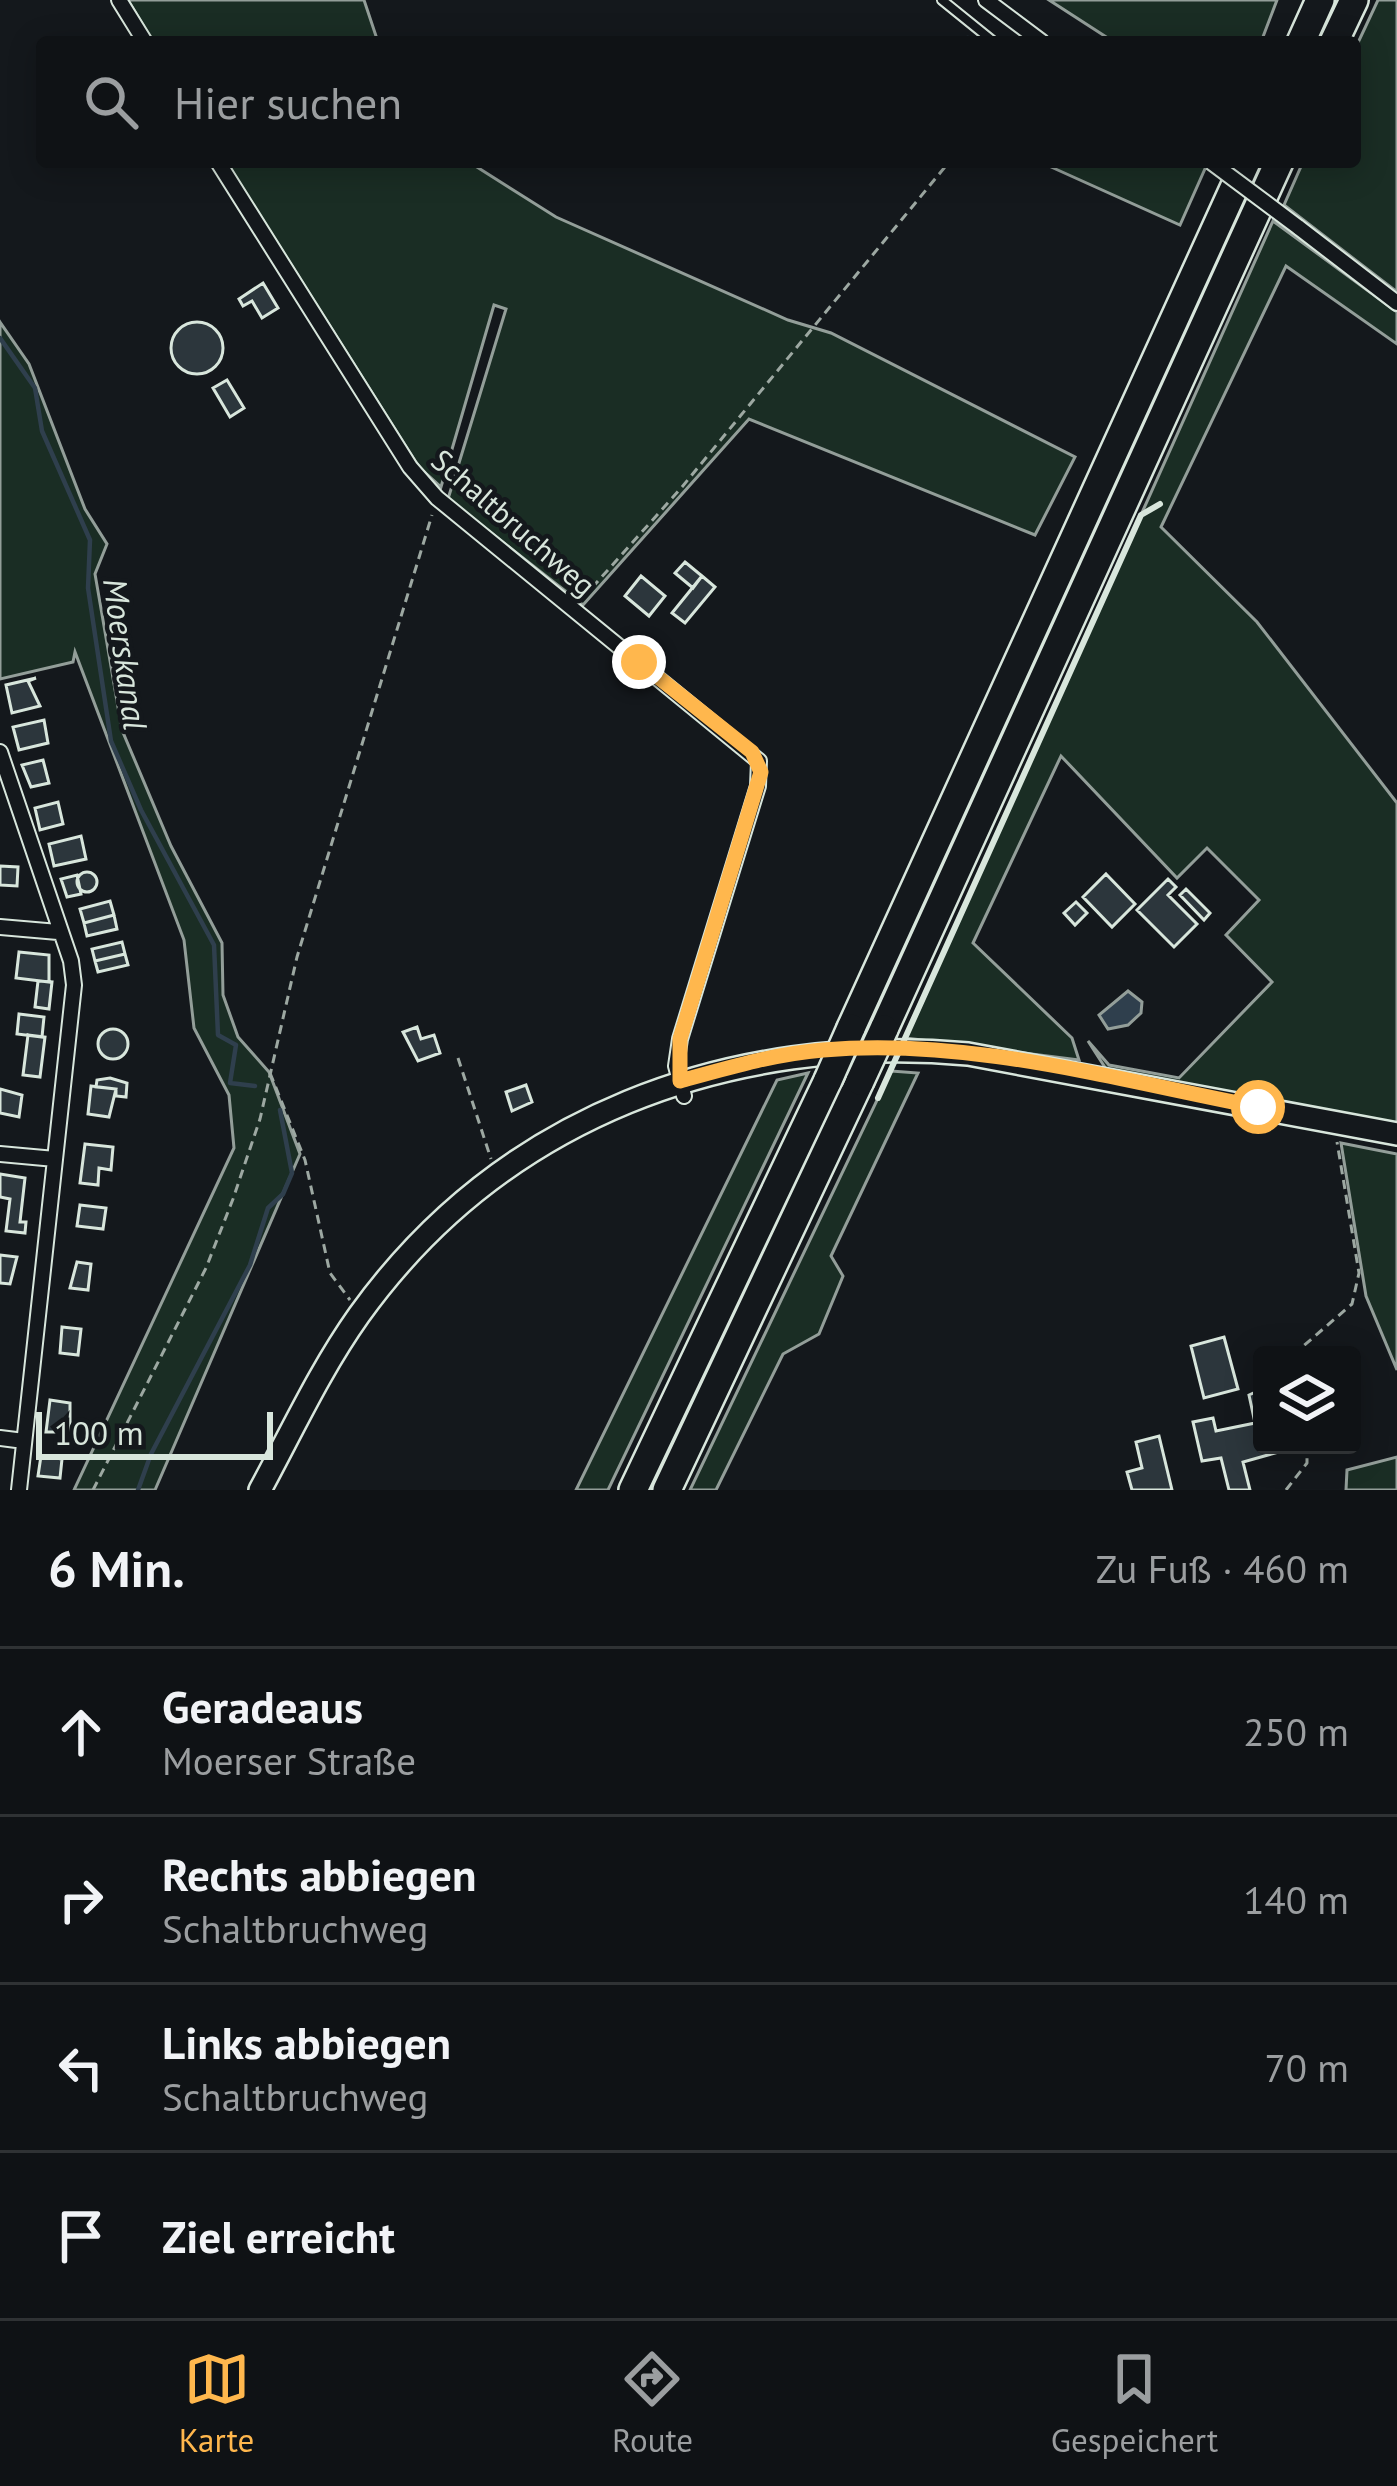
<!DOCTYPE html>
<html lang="de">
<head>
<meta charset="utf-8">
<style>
	:root { --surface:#0f1215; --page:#181b1e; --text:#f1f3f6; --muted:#9b9ea0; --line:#2f3234; --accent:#ffb74d }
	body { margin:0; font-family:"PT Sans",sans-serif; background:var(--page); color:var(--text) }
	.controls { position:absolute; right:36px; bottom:36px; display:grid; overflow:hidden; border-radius:12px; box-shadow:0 6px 30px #0003 }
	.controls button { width:108px; height:108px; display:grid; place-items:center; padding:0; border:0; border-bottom:3px solid var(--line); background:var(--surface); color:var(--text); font:60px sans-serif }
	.scale { position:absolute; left:36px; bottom:30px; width:237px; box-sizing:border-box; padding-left:12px; border:6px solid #d8e6dc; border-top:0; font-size:33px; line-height:42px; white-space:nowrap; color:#d8e6dc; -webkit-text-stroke:9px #14181c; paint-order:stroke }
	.stop { position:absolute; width:36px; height:36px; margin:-27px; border:9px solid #ffb74d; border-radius:50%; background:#fff }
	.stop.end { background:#ffb74d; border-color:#fff; box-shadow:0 3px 12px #0008 }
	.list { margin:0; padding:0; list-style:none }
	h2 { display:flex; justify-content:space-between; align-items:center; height:156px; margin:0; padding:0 48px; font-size:51px }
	h2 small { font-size:39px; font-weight:400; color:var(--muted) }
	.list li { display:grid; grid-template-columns:78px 1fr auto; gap:36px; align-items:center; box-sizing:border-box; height:168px; padding:0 48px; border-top:3px solid var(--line) }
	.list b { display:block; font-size:45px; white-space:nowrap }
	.list p { margin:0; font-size:39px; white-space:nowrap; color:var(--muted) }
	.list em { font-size:39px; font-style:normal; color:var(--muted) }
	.icon { flex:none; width:66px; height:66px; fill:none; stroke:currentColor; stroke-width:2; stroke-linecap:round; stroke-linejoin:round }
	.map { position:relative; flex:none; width:1397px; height:1490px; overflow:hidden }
	.search { position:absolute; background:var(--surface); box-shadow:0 6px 30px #0003; left:36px; right:36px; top:36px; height:132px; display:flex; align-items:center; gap:30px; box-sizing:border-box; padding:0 42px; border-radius:12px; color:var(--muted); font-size:45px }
	.sheet { height:828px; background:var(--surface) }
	nav { display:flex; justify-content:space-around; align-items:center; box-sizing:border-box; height:168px; border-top:3px solid var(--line); background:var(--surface); font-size:33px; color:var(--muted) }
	nav a { display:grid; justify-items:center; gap:6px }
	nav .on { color:var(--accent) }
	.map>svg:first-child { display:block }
	.green { fill:#1a2d24; stroke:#939e99; stroke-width:3 }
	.water { fill:#2f3f4d; stroke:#939e99; stroke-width:3 }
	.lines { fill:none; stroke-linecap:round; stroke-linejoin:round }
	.stream { stroke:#2f3f4d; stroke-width:4.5 }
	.building { fill:#2c363c; stroke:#d8e6dc; stroke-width:3 }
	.lane-casing { stroke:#d8e6dc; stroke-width:12 }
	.street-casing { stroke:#d8e6dc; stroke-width:18 }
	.secondary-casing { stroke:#d8e6dc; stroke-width:26 }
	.highway-casing { stroke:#d8e6dc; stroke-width:32 }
	.path { stroke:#9da8a2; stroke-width:3; stroke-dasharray:9 6; stroke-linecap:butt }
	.lane { stroke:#14181c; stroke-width:8 }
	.street { stroke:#14181c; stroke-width:14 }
	.secondary { stroke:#14181c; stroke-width:21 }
	.highway { stroke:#14181c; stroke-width:27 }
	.street-bridge-casing { stroke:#d8e6dc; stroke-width:18; stroke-linecap:butt }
	.highway-bridge-casing { stroke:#d8e6dc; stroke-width:32; stroke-linecap:butt }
	.street-bridge { stroke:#14181c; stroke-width:14 }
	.highway-bridge { stroke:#14181c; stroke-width:27 }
	.wall { stroke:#d8e6dc; stroke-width:6 }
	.route { stroke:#ffb74d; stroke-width:15 }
	.labels { text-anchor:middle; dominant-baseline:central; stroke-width:9; stroke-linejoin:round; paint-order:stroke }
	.street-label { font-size:30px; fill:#d8e6dc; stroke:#14181c }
	.water-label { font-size:33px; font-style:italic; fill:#d8e6dc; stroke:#14181c }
</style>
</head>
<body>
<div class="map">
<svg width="1397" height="1490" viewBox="0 0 1397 1490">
	<rect width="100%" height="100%" fill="#14181c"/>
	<!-- green -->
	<path class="green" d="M128,0H364L378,42H153Z
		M1049,0H1277L1261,42H1114Z
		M1378,0H1397V292L1284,205L1303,162H1355V49Z
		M226,162H469L556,217L788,320L831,333L1075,457L1035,535L749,419L583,605L448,499L506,309L494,305L441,487L419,467Z
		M1040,162H1208L1180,225Z
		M1273,221L1397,312V344L1286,266L1161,527L1257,622L1397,803V1124L1106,1069L1088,1041L1109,1065L1179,1078L1272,982L1226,935L1259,900L1207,848L1177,878L1061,756L973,943L1072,1038L1079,1060L906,1038Z
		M0,322L29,364L85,509L107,544L95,574L122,730L171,846L222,943L223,995L238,1037L269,1072L300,1154L155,1490H74L234,1148L229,1095L194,1028L184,940L75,652L73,662L0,679Z
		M891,1071L918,1073L831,1256L843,1276L819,1334L783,1354L716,1490H690Z
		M808,1073L608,1490H576L777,1080Z
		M1341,1143L1397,1154V1370L1366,1296Z
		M1397,1457V1490H1346L1347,1470Z"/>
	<!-- water -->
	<path class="water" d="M1128,991L1142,1002L1141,1013L1128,1025L1108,1029L1099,1015Z"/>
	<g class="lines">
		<!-- stream -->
		<path class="stream" d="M790,39L798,42
			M943,42L968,38
			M0,338L35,388L42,431L90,540L88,588L111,741L141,810L214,945L218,1035L236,1045L230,1083L255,1086
			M138,1490L151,1454L250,1265L268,1208L283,1194L292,1173L280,1110"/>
	</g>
	<!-- building -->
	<path class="building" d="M263,283L278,308L262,318L252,301L243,306L239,299Z
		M171 348a26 26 0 1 1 52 0a26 26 0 1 1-52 0Z
		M227,380L244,408L230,417L213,388Z
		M685,562L702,576L693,588L675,573Z
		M641,576L665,596L649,616L625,596Z
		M702,576L715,587L685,623L672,613Z
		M36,678L28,681L40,706L12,713L6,685Z
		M44,720L48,743L19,750L13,727Z
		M43,760L49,783L31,787L22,765Z
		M58,802L63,824L40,830L35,808Z
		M81,836L86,859L54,866L49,844Z
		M0,866L18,867L17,886L0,885Z
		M77 882a10 10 0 1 1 20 0a10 10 0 1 1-20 0Z
		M1106,874L1135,904L1112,927L1083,897Z
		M77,875L81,894L67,897L61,879Z
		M1168,879L1176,887L1168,895L1197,924L1174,947L1137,910Z
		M1186,889L1210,913L1204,920L1180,895Z
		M110,901L114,915L84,923L80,909Z
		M1076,902L1087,913L1075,925L1064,913Z
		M114,915L117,929L87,936L84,923Z
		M122,942L125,954L95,961L92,949Z
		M19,952L49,955V982L16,978Z
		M125,954L128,965L98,972L95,961Z
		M38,981L52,982L49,1009L35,1007Z
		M19,1014L44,1017L42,1037L17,1034Z
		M417,1027L421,1039L434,1035L440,1053L418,1061L403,1032Z
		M98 1044a15 15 0 1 1 30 0a15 15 0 1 1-30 0Z
		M28,1035L45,1037L40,1077L23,1075Z
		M110,1078L127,1083L126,1097L116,1096V1089L96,1087L97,1080Z
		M526,1085L532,1102L512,1111L506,1092Z
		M91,1086L116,1089L109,1117L88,1114Z
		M0,1089L22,1095L19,1117L0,1113Z
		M85,1144L113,1147L111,1170L99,1168L98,1185L80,1183Z
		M0,1174L25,1178L20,1222H26L25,1233L6,1231L10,1199L0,1197Z
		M80,1205L106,1208L103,1229L77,1226Z
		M0,1255L17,1257L10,1284L0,1283Z
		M77,1262L91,1264L88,1290L70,1288Z
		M62,1327L81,1329L78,1355L60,1353Z
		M1224,1337L1238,1389L1204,1398L1191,1346Z
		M1262,1389V1445H1285L1286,1450L1243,1462L1250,1490H1229L1221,1458L1202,1461L1193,1422L1213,1418L1216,1431L1255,1423L1249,1395Z
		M50,1400L70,1403V1432H46Z
		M1159,1436L1172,1490H1132L1127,1472L1142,1468L1136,1442Z
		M41,1456L62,1459L60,1478L38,1476Z"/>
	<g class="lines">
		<!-- lane casing -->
		<g class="lane-casing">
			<path id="lane" d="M942,0L994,42"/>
		</g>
		<!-- street casing -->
		<g class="street-casing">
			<path id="street" d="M119,0L145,42
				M986,0L1042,42
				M218,162L410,467L437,498L759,761L758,786L680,1039L676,1066L684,1096
				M1298,227L1397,303
				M0,752L71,961L74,985L19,1490
				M0,927L58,932
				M0,1154L55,1159
				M0,1438L24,1441"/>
		</g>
		<!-- secondary casing -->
		<g class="secondary-casing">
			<path id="secondary" d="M260,1490C292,1431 320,1370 359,1315C502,1116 730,1033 968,1054L1397,1134"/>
		</g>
		<!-- highway casing -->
		<g class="highway-casing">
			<path id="highway" d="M1301,42L1320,0
				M1334,42L1354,0
				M851,1028L1246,162
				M884,1029L1279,162
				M633,1490L828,1080
				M667,1490L860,1081"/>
		</g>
		<!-- path -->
		<path class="path" d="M582,599L682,487L949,162
			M458,1058L491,1159
			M270,1073L305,1160L330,1273L350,1300
			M1293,1355L1352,1304L1359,1273L1337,1142
			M93,1490L206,1268L233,1199L260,1119L297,957L432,515
			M1286,1490L1307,1463V1445"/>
		<!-- lane -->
		<use href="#lane" class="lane"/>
		<!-- street -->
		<use href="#street" class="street"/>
		<!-- secondary -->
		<use href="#secondary" class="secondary"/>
		<!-- highway -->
		<use href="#highway" class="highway"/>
		<!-- street-bridge casing -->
		<g class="street-bridge-casing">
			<path id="street-bridge" d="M1211,162L1298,227"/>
		</g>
		<!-- highway-bridge casing -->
		<g class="highway-bridge-casing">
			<path id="highway-bridge" d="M828,1080L851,1028
				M860,1081L884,1029"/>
		</g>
		<!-- street-bridge -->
		<use href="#street-bridge" class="street-bridge"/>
		<!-- highway-bridge -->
		<use href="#highway-bridge" class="highway-bridge"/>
		<!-- wall -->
		<path class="wall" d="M878,1098L1141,515L1160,504"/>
	</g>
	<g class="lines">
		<!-- route -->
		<path class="route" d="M639,662L752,752L761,772L680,1039V1081C727,1068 774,1054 823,1050C968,1037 1117,1080 1258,1107"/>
	</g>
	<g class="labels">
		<!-- street labels -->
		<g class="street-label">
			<text transform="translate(514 522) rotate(41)">Schaltbruchweg</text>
		</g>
		<!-- water labels -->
		<g class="water-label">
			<text transform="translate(126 654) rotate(82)">Moerskanal</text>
		</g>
	</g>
</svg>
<div class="controls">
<button><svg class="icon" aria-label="layers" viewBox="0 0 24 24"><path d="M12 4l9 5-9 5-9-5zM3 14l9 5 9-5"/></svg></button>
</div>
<div class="scale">100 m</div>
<div class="stop" style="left:1258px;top:1107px"></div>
<div class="stop end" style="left:639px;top:662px"></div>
<div class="search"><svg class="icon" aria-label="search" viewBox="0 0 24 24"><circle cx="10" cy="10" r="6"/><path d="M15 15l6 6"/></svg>Hier suchen</div>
</div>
<section class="sheet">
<h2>6 Min.<small>Zu Fuß · 460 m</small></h2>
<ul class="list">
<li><svg class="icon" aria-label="ahead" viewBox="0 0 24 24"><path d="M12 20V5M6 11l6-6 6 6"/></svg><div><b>Geradeaus</b><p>Moerser Straße</p></div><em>250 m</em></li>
<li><svg class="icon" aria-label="right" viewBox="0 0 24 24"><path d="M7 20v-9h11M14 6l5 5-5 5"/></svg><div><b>Rechts abbiegen</b><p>Schaltbruchweg</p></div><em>140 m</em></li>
<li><svg class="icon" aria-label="left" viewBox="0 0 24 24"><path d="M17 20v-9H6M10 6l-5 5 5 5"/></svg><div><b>Links abbiegen</b><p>Schaltbruchweg</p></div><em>70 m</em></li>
<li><svg class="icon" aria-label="arrive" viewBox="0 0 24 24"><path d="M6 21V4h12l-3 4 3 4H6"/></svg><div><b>Ziel erreicht</b></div></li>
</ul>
</section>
<nav>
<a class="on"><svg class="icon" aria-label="map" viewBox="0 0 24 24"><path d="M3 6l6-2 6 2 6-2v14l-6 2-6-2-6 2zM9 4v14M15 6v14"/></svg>Karte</a>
<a><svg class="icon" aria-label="directions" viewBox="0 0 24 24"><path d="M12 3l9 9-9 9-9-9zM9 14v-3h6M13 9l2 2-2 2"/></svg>Route</a>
<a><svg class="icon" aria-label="saved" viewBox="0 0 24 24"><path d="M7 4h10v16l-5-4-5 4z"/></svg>Gespeichert</a>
</nav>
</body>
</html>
